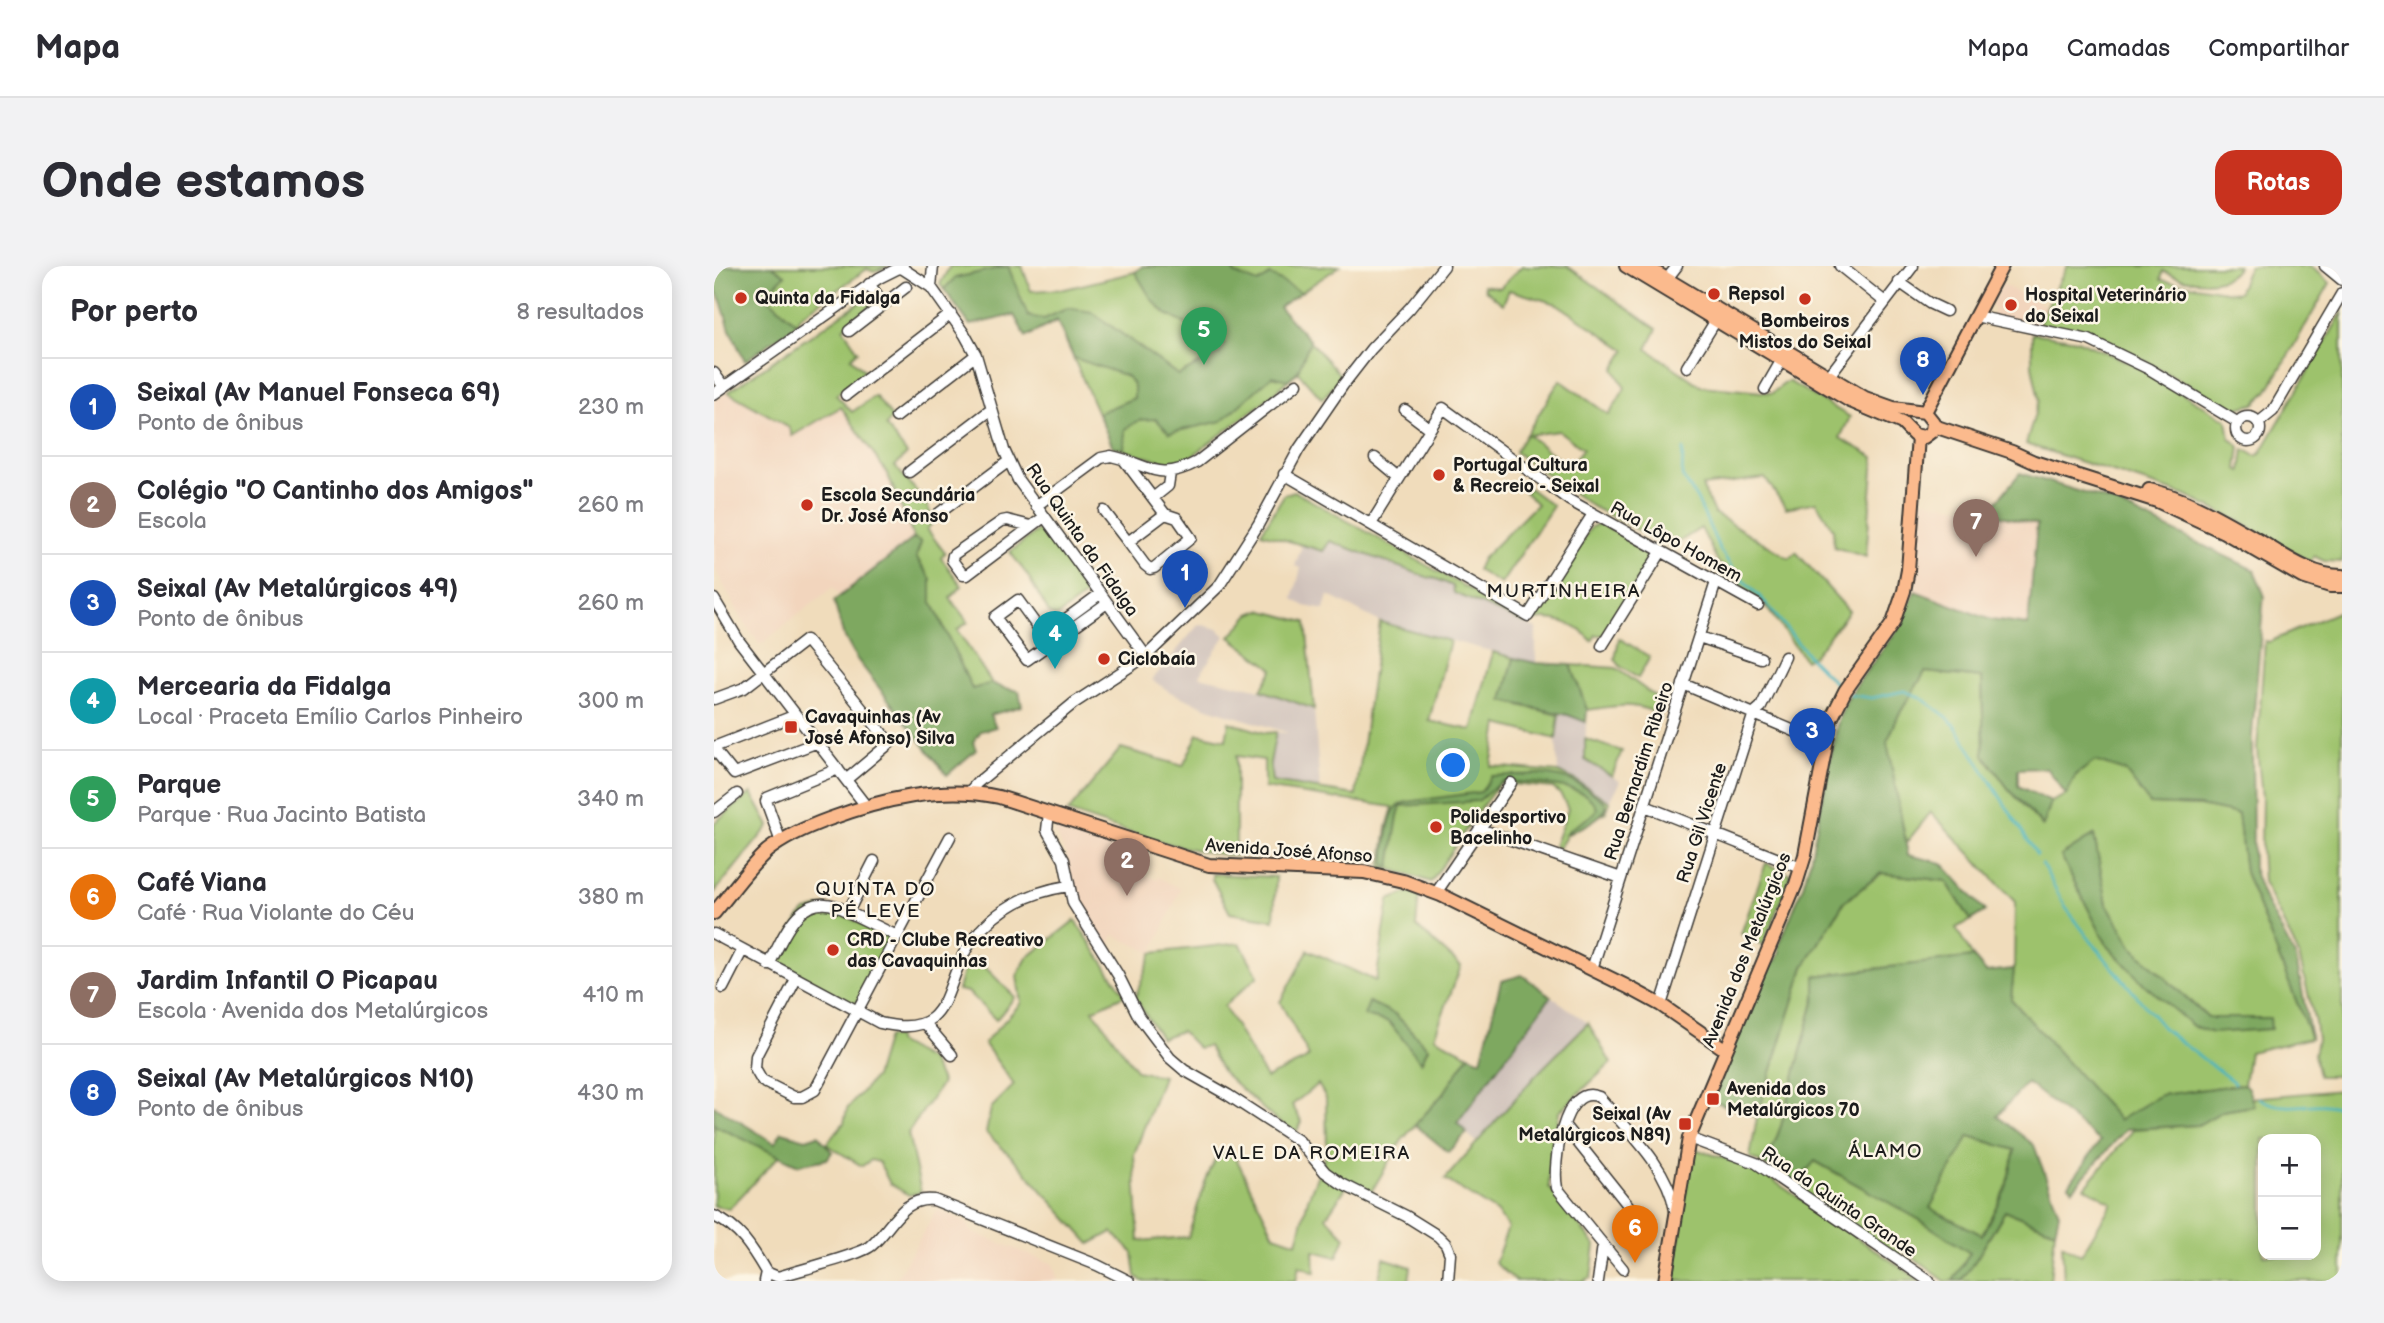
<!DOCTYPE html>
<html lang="pt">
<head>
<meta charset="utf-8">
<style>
	:root { --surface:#fff; --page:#f2f2f3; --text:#2b2b33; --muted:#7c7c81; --line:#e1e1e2; --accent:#c8321e }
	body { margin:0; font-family:"Balsamiq Sans",sans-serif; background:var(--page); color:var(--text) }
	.controls { position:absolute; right:21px; bottom:21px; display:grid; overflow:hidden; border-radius:14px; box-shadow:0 4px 18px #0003 }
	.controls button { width:63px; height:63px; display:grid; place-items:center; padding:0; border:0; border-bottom:2px solid var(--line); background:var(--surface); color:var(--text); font:35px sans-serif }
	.you { position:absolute; left:740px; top:500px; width:24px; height:24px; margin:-18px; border:5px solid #fff; border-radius:50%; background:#1a73e8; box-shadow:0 0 0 10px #1a73e833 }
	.badge { display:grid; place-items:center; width:46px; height:46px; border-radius:50%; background:var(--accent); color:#fff; font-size:23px; font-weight:700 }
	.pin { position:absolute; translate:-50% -58px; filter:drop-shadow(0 2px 4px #0008) }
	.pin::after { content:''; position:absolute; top:37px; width:24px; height:21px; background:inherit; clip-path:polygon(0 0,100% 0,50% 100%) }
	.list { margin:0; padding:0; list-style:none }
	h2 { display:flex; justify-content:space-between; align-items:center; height:91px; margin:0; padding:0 28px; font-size:30px }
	h2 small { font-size:23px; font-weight:400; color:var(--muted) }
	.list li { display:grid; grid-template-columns:46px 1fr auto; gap:21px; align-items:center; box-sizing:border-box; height:98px; padding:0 28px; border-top:2px solid var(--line) }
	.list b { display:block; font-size:26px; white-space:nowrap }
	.list p { margin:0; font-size:23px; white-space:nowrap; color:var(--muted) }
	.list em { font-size:23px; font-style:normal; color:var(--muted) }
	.map { position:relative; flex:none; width:1628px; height:1015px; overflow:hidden; border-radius:21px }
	header { display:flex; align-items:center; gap:42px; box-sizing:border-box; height:98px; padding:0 35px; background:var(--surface); border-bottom:2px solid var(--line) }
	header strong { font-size:33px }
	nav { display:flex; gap:38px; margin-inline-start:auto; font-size:24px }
	.intro { display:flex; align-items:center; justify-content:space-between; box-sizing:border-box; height:168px; padding:0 42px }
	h1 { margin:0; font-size:49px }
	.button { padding:18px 32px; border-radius:21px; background:var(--accent); color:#fff; font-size:24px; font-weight:700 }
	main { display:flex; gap:42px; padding:0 42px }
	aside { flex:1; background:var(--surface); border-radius:21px; box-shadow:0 4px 18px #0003 }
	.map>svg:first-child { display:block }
	.built { fill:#f2d5bd }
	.industrial { fill:#cfc1ba }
	.green { fill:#9dc26c; stroke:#5c6f44; stroke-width:2; fill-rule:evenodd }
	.forest { fill:#7ea860; stroke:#4d623e; stroke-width:2; fill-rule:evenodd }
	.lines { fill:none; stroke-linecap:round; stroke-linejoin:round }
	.stream { stroke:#45b4bf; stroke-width:2.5 }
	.minor-casing { stroke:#3c3934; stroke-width:13 }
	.major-casing { stroke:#3c3934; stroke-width:16 }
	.minor { stroke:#fff; stroke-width:10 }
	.major { stroke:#fbba8d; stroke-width:12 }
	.poi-dot { fill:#c8321e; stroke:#fcf5e5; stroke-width:2.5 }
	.labels { text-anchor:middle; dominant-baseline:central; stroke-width:5; stroke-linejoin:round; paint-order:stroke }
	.poi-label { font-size:18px; font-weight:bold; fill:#1c1c1c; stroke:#fcf5e5; text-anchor:start }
	.street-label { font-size:18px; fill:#1c1c1c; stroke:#fcf5e5 }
	.neighbourhood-label { font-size:19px; letter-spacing:2px; fill:#1c1c1c; stroke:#fcf5e5 }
</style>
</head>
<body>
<header>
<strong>Mapa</strong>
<nav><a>Mapa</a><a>Camadas</a><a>Compartilhar</a></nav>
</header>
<div class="intro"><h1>Onde estamos</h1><a class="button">Rotas</a></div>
<main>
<aside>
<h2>Por perto<small>8 resultados</small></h2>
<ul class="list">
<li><span class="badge" style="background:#1a4fb4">1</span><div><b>Seixal (Av Manuel Fonseca 69)</b><p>Ponto de ônibus</p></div><em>230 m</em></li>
<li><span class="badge" style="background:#8d6e63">2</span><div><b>Colégio &quot;O Cantinho dos Amigos&quot;</b><p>Escola</p></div><em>260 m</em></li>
<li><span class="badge" style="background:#1a4fb4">3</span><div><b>Seixal (Av Metalúrgicos 49)</b><p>Ponto de ônibus</p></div><em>260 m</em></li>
<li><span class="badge" style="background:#0f9aa8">4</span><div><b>Mercearia da Fidalga</b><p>Local · Praceta Emílio Carlos Pinheiro</p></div><em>300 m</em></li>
<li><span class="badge" style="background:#2e9e5b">5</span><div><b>Parque</b><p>Parque · Rua Jacinto Batista</p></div><em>340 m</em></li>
<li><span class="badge" style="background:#e8710a">6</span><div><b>Café Viana</b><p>Café · Rua Violante do Céu</p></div><em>380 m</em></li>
<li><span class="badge" style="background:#8d6e63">7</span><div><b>Jardim Infantil O Picapau</b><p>Escola · Avenida dos Metalúrgicos</p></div><em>410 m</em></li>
<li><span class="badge" style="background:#1a4fb4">8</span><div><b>Seixal (Av Metalúrgicos N10)</b><p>Ponto de ônibus</p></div><em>430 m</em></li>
</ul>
</aside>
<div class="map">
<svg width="1628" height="1015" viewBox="0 0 1628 1015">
	<rect width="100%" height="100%" fill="#fcf5e5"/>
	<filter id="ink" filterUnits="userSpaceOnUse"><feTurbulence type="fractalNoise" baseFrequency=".0143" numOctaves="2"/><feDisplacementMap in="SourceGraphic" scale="14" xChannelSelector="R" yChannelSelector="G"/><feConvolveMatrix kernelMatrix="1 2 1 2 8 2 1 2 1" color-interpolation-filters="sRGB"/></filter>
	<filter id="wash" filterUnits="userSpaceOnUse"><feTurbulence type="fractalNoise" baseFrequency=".00686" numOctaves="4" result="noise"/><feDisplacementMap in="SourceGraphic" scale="28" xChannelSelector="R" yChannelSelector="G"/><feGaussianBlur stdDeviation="1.57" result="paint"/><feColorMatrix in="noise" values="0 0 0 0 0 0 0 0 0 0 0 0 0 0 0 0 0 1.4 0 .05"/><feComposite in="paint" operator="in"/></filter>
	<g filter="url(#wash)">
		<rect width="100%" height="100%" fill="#f0dcbb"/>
		<!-- built -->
		<path class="built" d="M1288,18L1333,41L1324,59L1279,50L1280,42L1276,40Z
			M14,126L70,158L76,163L77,170L126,140L173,207L200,272L126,330L119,321L46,379L29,355L0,301V135Z
			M1206,233L1323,257L1314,359L1277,354L1201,325Z
			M351,561L404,582L427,594L423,606L443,614L444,611L467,623L438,687L400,669L393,683L364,638L353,591L341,566L344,562Z
			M223,943L254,958L256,965L339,998L344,1015H181Z"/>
		<!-- industrial -->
		<path class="industrial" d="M615,274L715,312L718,311L739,320L741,327L822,362V397L666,356L614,329L610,344L591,340L579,333L587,302L581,300L588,279L609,285Z
			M485,358L504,363L511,370L485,410L547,424L600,443L606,523L558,516L556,497L562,466L575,467L494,442L458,427L438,414Z
			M845,449H854L872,456L871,494L906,515L896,536L863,515L844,506L842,473Z
			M837,730L874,757L822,809L763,877L743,858Z"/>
		<!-- green -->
		<path class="green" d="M58,0H175L160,6L153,3L85,51L83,58L51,29L70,9Z
			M236,0H308L317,25L351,23L421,6L429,0H626L565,41L628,111L608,133L584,106L547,138L465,200L399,181L343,55L312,71L300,49L256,59L226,18Z
			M808,0H853L943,63L933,83L987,120L1058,127L1074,115L1136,151L1126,172L1160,191L1152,291L1120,281L1119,263L1102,236L1072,242L1051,212L988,220L1000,247L1075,292L1082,286L1135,345L1100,389L1091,394L1050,338L1029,323L1004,296L987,262L957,281L879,241L801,186L846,114L895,149L911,122L900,103L912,84L843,38L795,24L789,38L771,24L770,19L786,22ZM845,165L869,183L855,201L814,169Z
			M1353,0H1524C1511,24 1470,16 1449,5L1447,14L1522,27L1525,25L1535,0H1596L1616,17L1553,126L1540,138L1520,143L1390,73L1358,64L1324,59Z
			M155,30L160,37L129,62L144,85L137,92L151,105L122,129L138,146L161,130L178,151L172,160L193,188L181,200L211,235L220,255L213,263L231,287L227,292L248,320L236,332L254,356L243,364L278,417L258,424L217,334V313L202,291L207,276L200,272L173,207L127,141L78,170L76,163L70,158L14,126Z
			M1628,47V296L1610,295L1600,290L1596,296L1527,256L1470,229L1312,178L1325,134L1318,100V67L1363,74L1419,98L1513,154L1516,172L1526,181L1523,203L1527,205L1530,183L1542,190L1546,188Z
			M815,222L839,240L787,318L763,304L768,293L823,238L811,226Z
			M580,225L812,355V357L740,327L739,320L718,311L715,312L616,275L609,285L547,267L570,229Z
			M886,257L934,285L938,291L890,369H882L878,375C863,358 839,349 817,355L877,261Z
			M324,264L330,265L374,322L372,329L342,351L335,347L314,310L296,286Z
			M546,344L592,356L600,443L547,424L559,403L516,371L536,348Z
			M1628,344V810H1605L1600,789L1603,773L1601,757L1585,689L1549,616L1547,581L1548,532L1543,483L1551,375L1555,376Z
			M666,356L736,375L715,455L758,464L779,386L800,392L789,435L845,449L842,473L784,458L777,500L844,506L863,515L896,536L892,546L853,569L845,582L840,580L854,543L847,529L839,522L786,517L765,544L717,616L680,604L667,603L673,561L679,541L550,522V494L522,490V590C464,584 410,565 354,546L407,482L469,500L484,468L512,474L515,456L551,467L562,466L556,497L558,516L642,529Z
			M905,372L936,391L924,412L907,401L901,393Z
			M857,399L902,402L947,435L946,452C928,433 896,441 873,444Z
			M1211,406L1268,412L1270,489L1294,522L1328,560L1337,536L1352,529L1362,509L1381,495L1411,505L1436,538L1486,540L1524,548L1531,606L1597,772L1535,786L1530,818L1447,829L1405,855L1297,733L1300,703L1301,636L1217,546L1192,577L1173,476L1184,450ZM1380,569L1393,638L1419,682L1494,752H1556V763L1479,760L1431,719L1393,679L1347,590Z
			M871,473L908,485L898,510L871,494Z
			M37,527L55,560L0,627V557Z
			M1052,597L1077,608L1049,679L1027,668Z
			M1168,607L1232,615L1257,654L1242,662L1259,691L1101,710V732L1067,860L1052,900L1036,891L1043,851L1090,701L1130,636Z
			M498,608L562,611L560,654L516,647L498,613Z
			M697,625L705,630L702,660L747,700L720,771L755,789L730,827L688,874L656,928L635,917L612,951L631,971L623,991L600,985L601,1007L585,1000L582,1015H428L422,1010L419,987L398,966L376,978L298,891L272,867L277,842L300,819L270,777L307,737L303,710L313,692L361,654L411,729L379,744L423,805L449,810L420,889L425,975L474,971L491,916L505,885L522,892L560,969L583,977L594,933L613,885L612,832L604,818L578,839L588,856L582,866L559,852L509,806L494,780L484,782L467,765L447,772L421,732L438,687L526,677L544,710L510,740L552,812L591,794L595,790L566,736L594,684L662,715L675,634ZM681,748L714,782L708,795L675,756Z
			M111,640L174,671L175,675L142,738H138L62,697L63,691L85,652L92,645Z
			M262,692L301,731L282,754L254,726L244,724L250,701L257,700Z
			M874,757L897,797L845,846L835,908V921L881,979L877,1012L872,1013L871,1015H802L781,997L794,961L782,946L731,913L822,809Z
			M173,771L183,772V776L217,795L228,817L194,867L207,926L195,929L176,918L165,896L157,894L148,900L112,878L130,857L133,843L161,811Z
			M1628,824V1015H1350L1348,978L1367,989L1398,937L1371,921L1420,863L1484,859L1509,845L1539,840L1537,832ZM1549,873H1602V989H1549Z
			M0,859L66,889L15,943L0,940Z
			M1255,870L1301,884L1292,921L1268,969L1215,942Z
			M981,883L1041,902L1207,1015H959L977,889Z
			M1100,895L1206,954L1256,987L1239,1015H1231L1189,984L1184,992L1080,920Z
			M1291,945L1341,965L1336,1015H1247L1263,992Z
			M670,992L697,1001L695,1015H664Z"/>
		<!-- forest -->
		<path class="forest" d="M0,0H58L71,9L51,29L83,58L31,95L16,64L7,35L0,21Z
			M294,0L314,50L330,53L354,42L378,46L464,109L505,88L511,78L452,48L438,34L421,6L429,0H517L521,8L544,17L556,9L587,26L565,41L596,75L584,105L574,114L558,110L508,155L455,167L442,153L426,154L411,163L410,184L399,181L384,147L420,132V120L413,110L360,92L343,54L312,71L300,49L256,59L230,23L241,12Z
			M1306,207L1399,236L1540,304L1550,328L1538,470L1539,602L1549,630L1582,692L1597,772L1531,606L1524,548L1486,540L1436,538L1411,505L1381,495L1362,509L1352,529L1333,502L1304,503V520L1337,536L1329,560L1294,522L1270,489L1268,412L1211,406L1184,450L1173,476L1194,589L1228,597L1271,645L1257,654L1232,615L1167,607L1130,636L1090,701L1043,851L996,834L1055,697L1062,695L1066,686L1064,682L1089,620L1096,595L1124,455L1133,434L1146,414L1185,362L1201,325L1277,354L1314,359L1323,258L1273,247Z
			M200,272L207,276L202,291L217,313V334L258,423L278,417L287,421L305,425L308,440L276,449L282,461L267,465L259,476L262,484L233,509L142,392L129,368L120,335Z
			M800,392L822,397L857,399L873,444L872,456L854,449L789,435Z
			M824,508C854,510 866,517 890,535L893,541C885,555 865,563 851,568C857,558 876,555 883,543C874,515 813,518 788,515L764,535L687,540L684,550L676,601H671C670,589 674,550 682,542C683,540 690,537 693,536L767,526L777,510Z
			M1380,569L1393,638L1419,682L1494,752H1556L1557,763L1498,767L1479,760L1431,719L1393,679L1347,590Z
			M1259,691L1272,706L1300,703L1297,733L1405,854L1447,829L1530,818L1534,822L1540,840L1509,845L1484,859L1412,863L1359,923L1355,919L1386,875L1313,817L1283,850L1320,879L1345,947L1341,965L1291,945L1263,992L1247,1015H1239L1256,987L1206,954L1101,895L1080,920L1052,900L1067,860L1101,732V710ZM1255,870L1301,884L1292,921L1268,969L1216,942Z
			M808,709L837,730L743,857L753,867L734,886L701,859L730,827L755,789L767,794L787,715Z
			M655,736L681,748L714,782L707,796L675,756L650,750Z
			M0,840L61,877L68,866L92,873L104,869L118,886L113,893L84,899L0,859Z"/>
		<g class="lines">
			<!-- stream -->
			<path class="stream" d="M969,183L968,210L983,233L1006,284L1022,307L1052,337L1097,393L1124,420
				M1136,429L1158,432L1190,425L1206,431L1233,451L1242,461L1323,589
				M1328,598L1352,642L1380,679L1451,764L1521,817
				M1545,832C1573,850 1600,831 1628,843"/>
		</g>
	</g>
	<g filter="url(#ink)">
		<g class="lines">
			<!-- minor casing -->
			<g class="minor-casing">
				<path id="minor" d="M1126,0L1171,36
					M1611,0L1628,14
					M186,1L217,21L251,69L262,89L290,184L304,214L432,390
					M1185,16L1215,37L1232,45
					M155,18L170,38
					M949,18L963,0
					M217,21L219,0
					M1261,50L1375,74L1435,103L1523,156
					M135,65L192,21
					M973,101L1004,51
					M0,107L10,121
					M1111,115L1199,0
					M1051,123L1070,90
					M0,128L165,12L189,0
					M132,129L237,48
					M691,144L716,163
					M182,151L262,89
					M1522 163a12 12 0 1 1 24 0a12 12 0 1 1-24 0Z
					M1544,157L1559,145L1628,27
					M661,192L685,212
					M410,194L451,248L414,276L431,299L436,303L440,302L477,272L463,252L451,248
					M195,206L278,143
					M570,208L814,350L879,248
					M439,232L454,220L456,207
					M322,240L387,192L397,190C435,198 443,217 483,196L583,118
					M390,245L414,276
					M224,248L295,195
					M657,258L729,142L855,234L1044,339
					M317,260L293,254L288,255L239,289L238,294L249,309H253L330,251
					M0,333L25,375L152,540
					M330,369L386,328
					M985,371L1047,392
					M336,378L304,334L281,351L313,394L393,337
					M888,380L947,286
					M969,418L1111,478
					M0,433L30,422L92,374L176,477L133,513
					M0,481L82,449
					M0,483L20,508L104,476
					M255,526L263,517L360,437L432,390L505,320L544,259L585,183L629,119L657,83L696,42L730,0
					M931,540L1087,602
					M0,546L23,528
					M335,547L333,564L350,594L359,637L404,709L425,751L456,792L470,804L514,829L585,875L611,906L628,918L692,950L724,970L732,978L736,988L734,1015
					M766,563L907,612
					M67,576L52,535L53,532L124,503
					M722,627L797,517
					M134,646L160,595
					M0,668L166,757C243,775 226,717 259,673C284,641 316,626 354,620
					M55,699C69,672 84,627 122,640L183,670
					M878,703L1002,316
					M82,713L42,790L41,803L48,815L80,831H88L101,824L236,571
					M9,722L28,685
					M947,739L1040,447L1047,441L1071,391
					M211,757L238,789
					M850,859L929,958
					M975,872L1042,897L1215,1015
					M0,950C26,962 38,982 52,1006L50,1015
					M909,1003L843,922C838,900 849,815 885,831C914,865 953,899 961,944
					M52,1006L64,1011C82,1005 146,989 157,980C178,962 188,930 220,934L383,999L415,1015
					M884,1015L889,979"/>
			</g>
			<!-- major casing -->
			<g class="major-casing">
				<path id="major" d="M912,0L1136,135L1188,157L1200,169L1210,171L1218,165L1219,156L1211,146L1179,142L1151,132L931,0
					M1211,146L1288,0
					M1220,160L1298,186L1320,196L1443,235L1510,266L1588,311L1616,320H1628
					M1435,224C1474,232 1510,255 1544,274C1570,289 1596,310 1628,310
					M0,647C17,627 33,603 53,585C72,570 93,561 115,553C169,533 228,519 285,531L495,599L650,606L689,615L727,629L912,720L947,739L1012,784
					M951,1015L975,872L1082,618L1091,589L1117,453L1131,425L1179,357L1190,325L1194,304L1204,171"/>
			</g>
			<!-- minor -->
			<use href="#minor" class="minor"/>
			<!-- major -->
			<use href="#major" class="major"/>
		</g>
	</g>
	<!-- markers -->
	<g class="poi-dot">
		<circle cx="1000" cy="28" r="7"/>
		<circle cx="27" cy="32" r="7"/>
		<circle cx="1091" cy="33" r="7"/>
		<circle cx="1297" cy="39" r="7"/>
		<circle cx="725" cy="209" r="7"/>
		<circle cx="93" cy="239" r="7"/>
		<circle cx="390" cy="393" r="7"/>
		<rect x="70" y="454" width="14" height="14" rx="3.5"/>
		<circle cx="722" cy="561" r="7"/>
		<circle cx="119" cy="684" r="7"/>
		<rect x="992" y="826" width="14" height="14" rx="3.5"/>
		<rect x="964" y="851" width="14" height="14" rx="3.5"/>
	</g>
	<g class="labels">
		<!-- poi labels -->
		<g class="poi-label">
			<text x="1014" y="28">Repsol</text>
			<text x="1311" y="29">Hospital Veterinário<tspan x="1311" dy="21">do Seixal</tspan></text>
			<text x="41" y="32">Quinta da Fidalga</text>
			<text x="1091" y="55" text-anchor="middle">Bombeiros<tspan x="1091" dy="21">Mistos do Seixal</tspan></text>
			<text x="739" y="199">Portugal Cultura<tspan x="739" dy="21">&amp; Recreio - Seixal</tspan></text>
			<text x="107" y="229">Escola Secundária<tspan x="107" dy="21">Dr. José Afonso</tspan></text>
			<text x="404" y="393">Ciclobaía</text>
			<text x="91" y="451">Cavaquinhas (Av<tspan x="91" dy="21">José Afonso) Silva</tspan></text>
			<text x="736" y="551">Polidesportivo<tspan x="736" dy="21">Bacelinho</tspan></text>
			<text x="133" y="674">CRD - Clube Recreativo<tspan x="133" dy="21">das Cavaquinhas</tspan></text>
			<text x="1013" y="823">Avenida dos<tspan x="1013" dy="21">Metalúrgicos 70</tspan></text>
			<text x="957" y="848" text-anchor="end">Seixal (Av<tspan x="957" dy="21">Metalúrgicos N89)</tspan></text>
		</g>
		<!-- street labels -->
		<g class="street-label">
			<text transform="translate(368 274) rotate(55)">Rua Quinta da Fidalga</text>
			<text transform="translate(962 276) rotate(29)">Rua Lôpo Homem</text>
			<text transform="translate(925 505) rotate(-72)">Rua Bernardim Ribeiro</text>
			<text transform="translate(988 557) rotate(-72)">Rua Gil Vicente</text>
			<text transform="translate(575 585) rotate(4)">Avenida José Afonso</text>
			<text transform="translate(1033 684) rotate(-68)">Avenida dos Metalúrgicos</text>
			<text transform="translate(1125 936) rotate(34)">Rua da Quinta Grande</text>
		</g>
		<!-- neighbourhood labels -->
		<g class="neighbourhood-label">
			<text x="850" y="325">MURTINHEIRA</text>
			<text x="162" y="623">QUINTA DO<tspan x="162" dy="22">PÉ LEVE</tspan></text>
			<text x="1172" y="885">ÁLAMO</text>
			<text x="598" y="887">VALE DA ROMEIRA</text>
		</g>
	</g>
</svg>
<div class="controls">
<button>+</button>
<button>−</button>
</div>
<div class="you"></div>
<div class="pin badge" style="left:471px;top:342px;background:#1a4fb4">1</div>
<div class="pin badge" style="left:413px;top:630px;background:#8d6e63">2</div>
<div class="pin badge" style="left:1098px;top:500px;background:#1a4fb4">3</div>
<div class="pin badge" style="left:341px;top:403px;background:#0f9aa8">4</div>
<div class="pin badge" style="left:490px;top:99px;background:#2e9e5b">5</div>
<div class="pin badge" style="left:921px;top:997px;background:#e8710a">6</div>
<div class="pin badge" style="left:1262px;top:291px;background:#8d6e63">7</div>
<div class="pin badge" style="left:1209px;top:129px;background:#1a4fb4">8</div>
</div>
</main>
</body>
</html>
